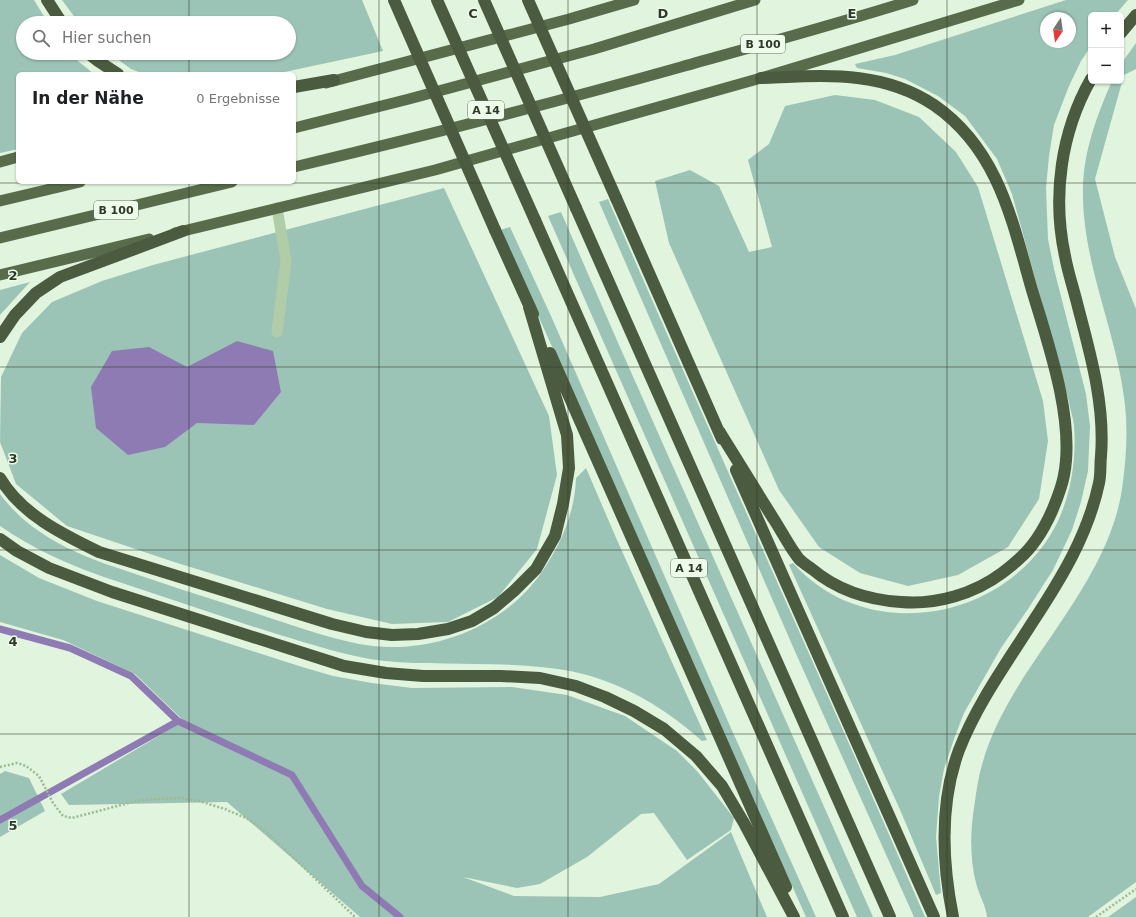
<!DOCTYPE html>
<html lang="de">
<head>
<meta charset="utf-8">
<style>
	:root { --surface:#fff; --page:#f2f2f2; --text:#202124; --muted:#757577; --line:#e0e0e0 }
	body { margin:0; font-family:"DejaVu Sans",sans-serif; background:var(--page); color:var(--text) }
	.controls { position:absolute; right:12px; top:12px; display:grid; overflow:hidden; border-radius:6px; box-shadow:0 1px 3px #0004 }
	.controls button { width:36px; height:36px; display:grid; place-items:center; padding:0; border:0; border-bottom:1px solid var(--line); background:var(--surface); color:var(--text); font:20px sans-serif }
	.compass { position:absolute; left:1040px; top:12px; width:36px; height:36px; border-radius:50%; background:var(--surface); box-shadow:0 1px 3px #0004; rotate:193deg }
	.list { margin:0; padding:0; list-style:none }
	h2 { display:flex; justify-content:space-between; align-items:center; height:52px; margin:0; padding:0 16px; font-size:17px }
	h2 small { font-size:13px; font-weight:400; color:var(--muted) }
	.icon { flex:none; width:22px; height:22px; fill:none; stroke:currentColor; stroke-width:2; stroke-linecap:round; stroke-linejoin:round }
	.map { position:relative; flex:none; width:1136px; height:917px; overflow:hidden }
	.search { position:absolute; background:var(--surface); box-shadow:0 1px 3px #0004; left:16px; top:16px; width:280px; height:44px; display:flex; align-items:center; gap:10px; box-sizing:border-box; padding:0 14px; border-radius:22px; color:var(--muted); font-size:15px }
	.panel { position:absolute; background:var(--surface); box-shadow:0 1px 3px #0004; left:16px; top:72px; width:280px; height:112px; border-radius:6px }
	.map>svg:first-child { display:block }
	.green { fill:#9cc4b6; fill-rule:evenodd }
	.water { fill:#8e7bb3 }
	.lines { fill:none; stroke-linecap:round; stroke-linejoin:round }
	.stream { stroke:#8e7bb3; stroke-width:7 }
	.path { stroke:#9cb992; stroke-width:2.5; stroke-dasharray:2 2; stroke-linecap:butt }
	.service { stroke:#b1cda8; stroke-width:11 }
	.trunk { stroke:#586c4c; stroke-width:11 }
	.motorway { stroke:#4a5b3f; stroke-width:12 }
	.motorway-bridge { stroke:#4a5b3f; stroke-width:12 }
	.grid { fill:none; stroke:#2f3929; stroke-width:1; stroke-opacity:0.55 }
	.labels { text-anchor:middle; dominant-baseline:central; stroke-width:3; stroke-linejoin:round; paint-order:stroke }
	.shield { fill:#edfbea; stroke:#687363; stroke-width:1 }
	.shield-label { font-size:11px; font-weight:bold; fill:#2f3929 }
	.grid-label { font-size:13px; text-anchor:middle; font-weight:bold; fill:#2f3929; stroke:#edfbea; stroke-width:3; stroke-linejoin:round; paint-order:stroke }
</style>
</head>
<body>
<div class="map">
<svg width="1136" height="917" viewBox="0 0 1136 917">
	<rect width="100%" height="100%" fill="#e1f4dd"/>
	<!-- green -->
	<path class="green" d="M0,0H34L48,23H23V53H70L78,61L94,74H18V149L0,153Z
		M62,0H362L383,51L275,74H144L131,69L109,53H289V23H79Z
		M1066,0H1128L1115,15H1091V46L1081,61L1069,86L1054,125L1049,156L1046,188L1048,239L1054,269L1086,394L1090,426L1088,471L1081,502L1072,530L1053,570L1028,609L1001,648L964,713L954,739L944,769L939,797L936,837L941,893L936,895L901,812L789,565L793,563C864,643 997,623 1051,534C1070,503 1077,461 1074,425C1073,417 1070,409 1069,402L1012,194L997,159L965,116L938,96L905,79L886,73L857,68L855,64L895,55ZM1046,18H1070V42H1046Z
		M1136,43V69L1124,75L1095,179L1115,257L1136,309V882L1088,917H987C986,906 979,895 976,883C970,860 970,832 974,808C976,794 978,778 982,765C989,738 1003,711 1017,688C1055,626 1111,563 1122,489C1126,461 1128,433 1125,405C1117,331 1081,262 1083,187C1084,150 1097,115 1112,81H1121V64Z
		M835,95L875,100L919,117L956,152L978,187L1043,401L1048,441L1039,499L1008,547L958,575L908,586L860,573L819,547L779,490L669,243L655,181L690,170L719,186L749,252L772,247L748,160L769,144L785,106Z
		M444,188L549,416L557,475L537,549L498,597L448,622L392,624L327,609L174,562L67,526L16,484L0,442L1,377L22,333L52,302L102,281L153,265Z
		M608,199C712,439 821,677 925,917H914L797,656L599,202Z
		M561,212L619,345L873,917H857L548,216Z
		M510,227L551,316L730,726L816,917H806L500,230Z
		M30,282L0,315V290Z
		M586,468L617,540L707,740L702,741C660,703 608,674 550,668C526,665 500,664 475,664C435,663 394,665 355,656C319,648 284,636 248,625C200,609 152,593 104,577C67,564 32,548 0,526V494C26,529 63,548 103,563C153,580 204,597 255,613C289,624 324,637 359,644C423,656 495,632 536,580C558,551 575,515 576,478Z
		M0,555L39,578L97,601L299,666L333,676L372,683L412,688L512,687L567,695L625,716L677,751L697,771L734,818L731,830L687,860L654,813L641,814L587,857L540,884L517,888L463,877L514,896L600,897L659,884L731,832L767,917H360L227,802L69,805L61,794L184,721L135,674L63,640L0,622Z
		M5,771L29,778L45,811L0,837V774Z
		M1136,897V917H1108Z"/>
	<!-- water -->
	<path class="water" d="M237,341L273,351L281,392L254,425L197,423L165,447L128,455L96,428L91,387L112,351L149,347L187,367Z"/>
	<g class="lines">
		<!-- stream -->
		<path class="stream" d="M0,629L70,648L131,676L178,721
			M0,820L178,721L292,775L362,886L400,917"/>
		<!-- path -->
		<path class="path" d="M0,767L17,763L26,766L39,776L53,803L63,816L72,818L136,801L156,799L181,798L199,801L225,809L248,819L268,833L355,917
			M1096,917L1136,889"/>
		<!-- service -->
		<path class="service" d="M277,332L286,261L277,208"/>
		<!-- trunk -->
		<path class="trunk" d="M326,83L569,19L634,0
			M294,128L409,99L594,49L755,0
			M0,162L18,157
			M294,167C424,136 553,103 681,67C759,45 837,24 913,0
			M0,201L80,182
			M175,233L435,170L761,78L1019,0
			M0,238L232,182
			M0,275L149,239"/>
		<!-- motorway -->
		<path class="motorway" d="M47,0L62,23
			M1121,33L1136,15
			M88,53L98,61L118,74
			M294,87L334,80
			M616,198L722,439
			M576,208L890,917
			M535,220L843,917
			M495,230L533,314
			M0,337L15,315L36,293L60,277L183,231
			M550,353L786,887
			M719,431C737,460 755,489 773,518C781,530 790,548 799,559C803,563 808,566 812,569C837,590 869,600 901,602C936,605 974,594 1002,573C1008,568 1014,564 1019,559C1034,546 1044,529 1052,511C1057,499 1062,487 1064,475C1075,420 1048,343 1032,290C1012,220 998,149 934,105C880,69 822,76 761,78
			M736,470L934,917
			M0,478C21,514 62,534 99,552L332,624L366,632L392,635L418,634L448,629L472,621L494,608L514,591L536,569L555,536L563,504L569,468L567,435L529,307
			M0,539L17,551L49,568L112,592L344,666L386,673L423,676H501L540,678L576,686L605,697L634,711L664,729L696,756L722,786L744,823L794,917
			M953,917C942,862 939,804 959,750C977,704 1006,664 1032,623C1061,579 1088,535 1099,483C1101,474 1100,465 1101,456C1105,406 1091,356 1078,307C1074,290 1068,273 1065,256C1052,196 1061,132 1091,79"/>
		<!-- motorway-bridge -->
		<path class="motorway-bridge" d="M394,0L495,230
			M437,0L535,220
			M484,0L576,208
			M528,0L616,198"/>
	</g>
	<!-- grid -->
	<path class="grid" d="M189,0V23M379,0V917M568,0V917M757,0V917M947,0V917M189,53V74M189,182V917M0,183H1136M0,367H1136M0,550H1136M0,734H1136"/>
	<g class="labels">
		<!-- shield labels -->
		<g class="shield">
			<rect x="741" y="35" width="44" height="18" rx="3"/>
			<rect x="468" y="101" width="36" height="18" rx="3"/>
			<rect x="94" y="201" width="44" height="18" rx="3"/>
			<rect x="671" y="559" width="36" height="18" rx="3"/>
		</g>
		<g class="shield-label">
			<text x="763" y="44">B 100</text>
			<text x="486" y="110">A 14</text>
			<text x="116" y="210">B 100</text>
			<text x="689" y="568">A 14</text>
		</g>
	</g>
	<g class="grid-label">
		<text x="473" y="18">C</text>
		<text x="663" y="18">D</text>
		<text x="852" y="18">E</text>
		<text x="13" y="280">2</text>
		<text x="13" y="463">3</text>
		<text x="13" y="646">4</text>
		<text x="13" y="830">5</text>
	</g>
</svg>
<div class="controls">
<button>+</button>
<button>−</button>
</div>
<svg class="compass" viewBox="-18 -18 36 36"><path d="M0-13l5 13h-10z" fill="#e53935"/><path d="M0 13l5-13h-10z" fill="#757577"/></svg>
<div class="search"><svg class="icon" aria-label="search" viewBox="0 0 24 24"><circle cx="10" cy="10" r="6"/><path d="M15 15l6 6"/></svg>Hier suchen</div>
<section class="panel">
<h2>In der Nähe<small>0 Ergebnisse</small></h2>
<ul class="list">
</ul>
</section>
</div>
</body>
</html>
